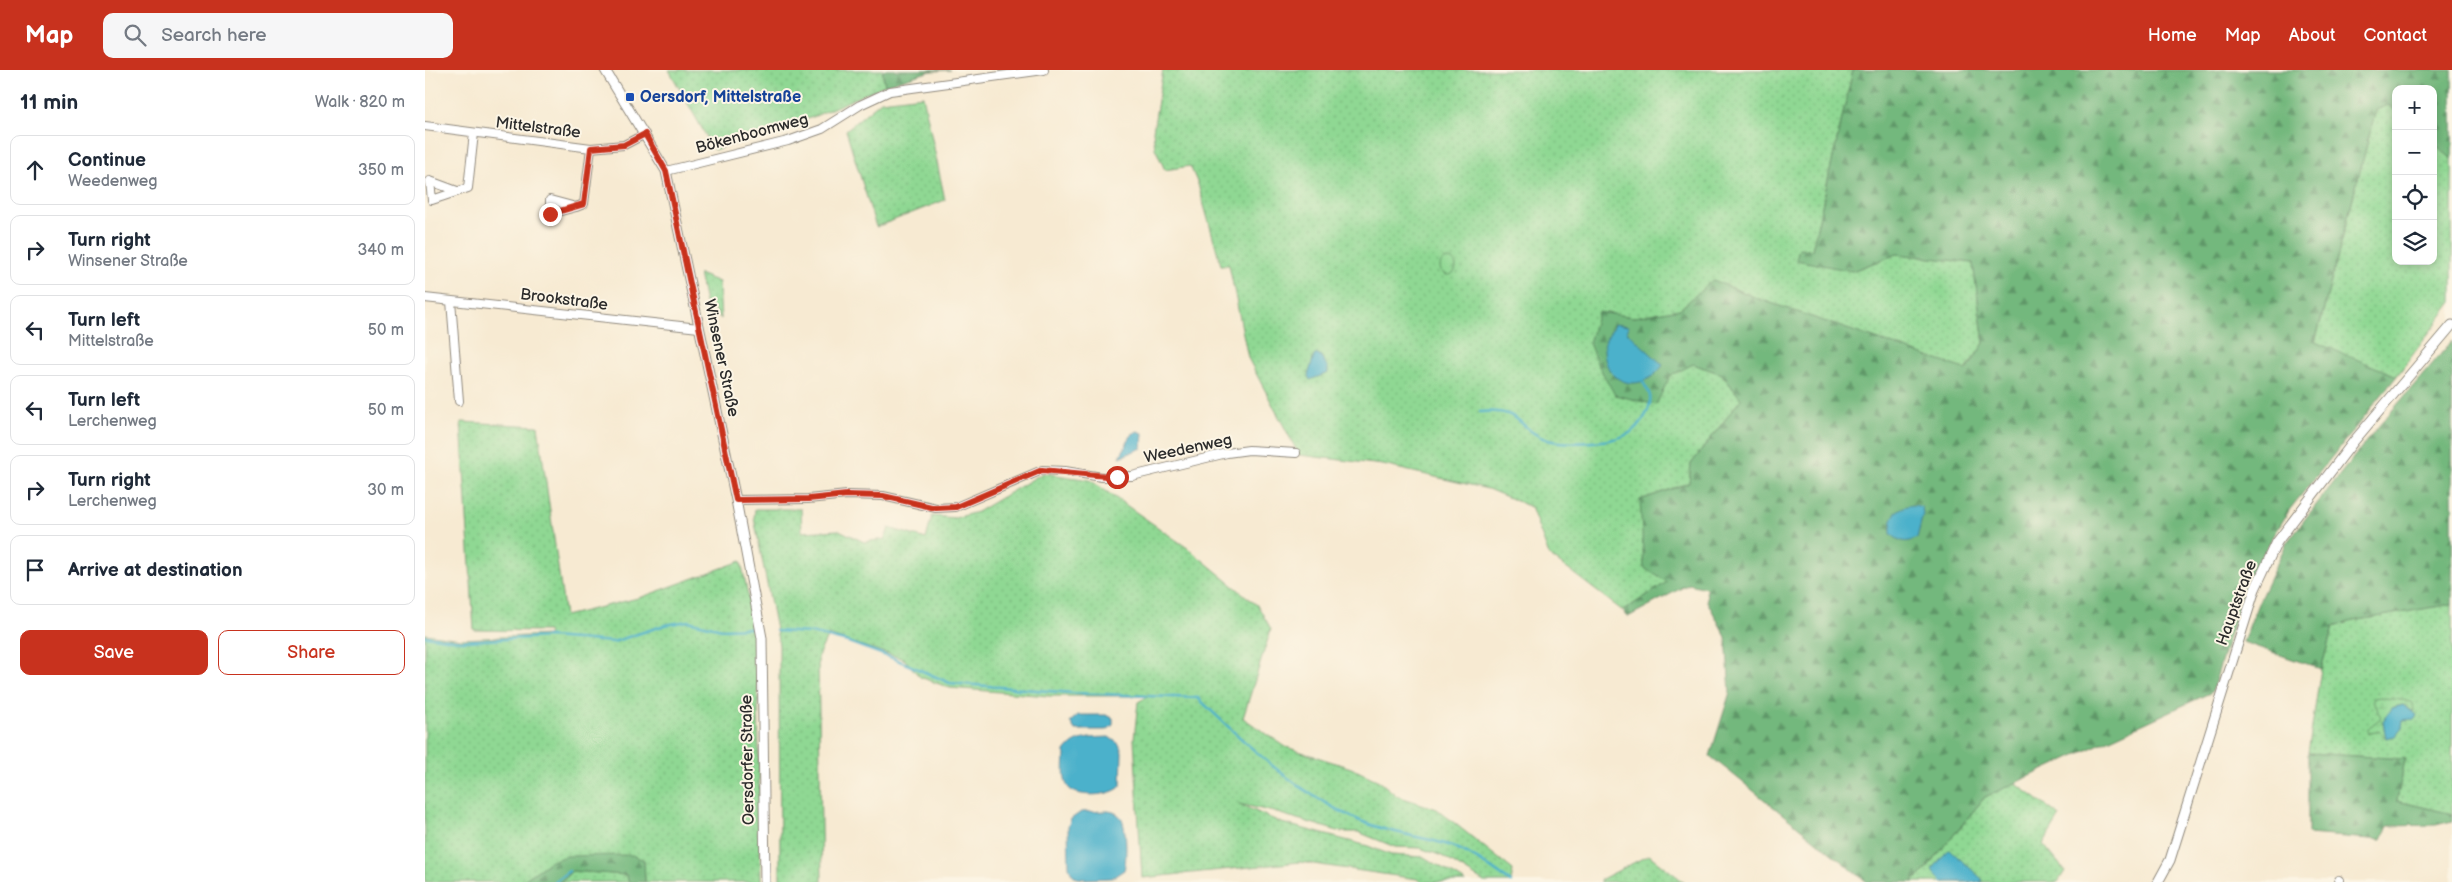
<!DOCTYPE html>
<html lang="en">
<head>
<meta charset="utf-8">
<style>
	:root { --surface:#fff; --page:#f6f6f7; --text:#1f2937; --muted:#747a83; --line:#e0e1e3; --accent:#c8321e }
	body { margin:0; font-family:"Balsamiq Sans",sans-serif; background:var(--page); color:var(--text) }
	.controls { position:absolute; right:15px; top:15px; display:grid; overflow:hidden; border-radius:10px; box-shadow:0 2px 8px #0003 }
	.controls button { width:45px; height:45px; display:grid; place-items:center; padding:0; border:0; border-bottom:1px solid var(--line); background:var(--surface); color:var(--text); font:25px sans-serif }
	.stop { position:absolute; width:15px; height:15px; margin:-11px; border:4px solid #c8321e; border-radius:50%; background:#fff }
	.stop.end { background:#c8321e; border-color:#fff; box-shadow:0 1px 5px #0008 }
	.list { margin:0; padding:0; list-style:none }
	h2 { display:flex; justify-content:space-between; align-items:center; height:65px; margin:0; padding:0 20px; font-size:21px }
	h2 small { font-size:16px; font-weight:400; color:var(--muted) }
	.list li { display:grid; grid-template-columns:32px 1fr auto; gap:15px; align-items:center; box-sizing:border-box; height:70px; margin:0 10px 10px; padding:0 10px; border:1px solid var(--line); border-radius:10px }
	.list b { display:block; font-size:19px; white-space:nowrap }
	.list p { margin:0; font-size:16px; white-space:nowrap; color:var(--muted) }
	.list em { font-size:16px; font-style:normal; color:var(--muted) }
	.actions { display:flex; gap:10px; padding:15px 20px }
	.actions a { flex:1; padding:11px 0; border:1px solid var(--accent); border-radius:10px; text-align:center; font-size:18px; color:var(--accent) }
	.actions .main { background:var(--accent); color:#fff }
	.icon { flex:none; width:28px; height:28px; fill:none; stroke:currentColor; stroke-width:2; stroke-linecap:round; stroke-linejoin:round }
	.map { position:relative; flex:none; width:2027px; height:812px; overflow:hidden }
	header { display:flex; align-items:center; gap:30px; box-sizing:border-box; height:70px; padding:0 25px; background:var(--accent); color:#fff }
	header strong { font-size:24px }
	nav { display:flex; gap:28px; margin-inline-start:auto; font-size:18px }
	.search { width:350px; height:45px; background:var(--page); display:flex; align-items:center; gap:12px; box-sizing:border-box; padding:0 18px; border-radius:10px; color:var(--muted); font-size:19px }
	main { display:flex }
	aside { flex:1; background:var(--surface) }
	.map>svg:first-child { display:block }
	.green { fill:url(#green-dots); stroke:#5d825f }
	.forest { fill:url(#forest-firs); stroke:#4f7254 }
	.wetland { fill:url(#wetland-marsh); stroke:#5d825f }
	.water { fill:#4cb1cb; stroke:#3c6e7b }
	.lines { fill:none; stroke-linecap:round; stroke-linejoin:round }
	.stream { stroke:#4cb1cb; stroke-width:2.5 }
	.minor-casing { stroke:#918a7e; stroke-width:10 }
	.tertiary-casing { stroke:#918a7e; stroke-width:11 }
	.minor { stroke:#fff; stroke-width:8 }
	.tertiary { stroke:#fff; stroke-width:9 }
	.route { stroke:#c8321e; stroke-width:6 }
	.transit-dot { fill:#1a4fb4; stroke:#fcf5e5; stroke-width:2 }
	.labels { text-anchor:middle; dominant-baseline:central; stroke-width:4; stroke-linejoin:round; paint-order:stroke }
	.transit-label { font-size:16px; font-weight:bold; fill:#164399; stroke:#fcf5e5; text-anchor:start }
	.street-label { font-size:16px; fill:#2b2b2b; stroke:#fcf5e5 }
</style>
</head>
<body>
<header>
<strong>Map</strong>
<div class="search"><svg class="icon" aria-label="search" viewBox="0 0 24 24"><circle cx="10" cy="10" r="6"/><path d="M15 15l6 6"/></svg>Search here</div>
<nav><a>Home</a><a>Map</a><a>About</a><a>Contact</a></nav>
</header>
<main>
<aside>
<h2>11 min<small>Walk · 820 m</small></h2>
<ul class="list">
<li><svg class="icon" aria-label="ahead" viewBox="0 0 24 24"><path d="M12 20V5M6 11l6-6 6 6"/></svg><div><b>Continue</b><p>Weedenweg</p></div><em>350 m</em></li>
<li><svg class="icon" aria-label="right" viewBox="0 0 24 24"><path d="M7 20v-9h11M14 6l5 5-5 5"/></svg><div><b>Turn right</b><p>Winsener Straße</p></div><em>340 m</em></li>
<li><svg class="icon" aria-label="left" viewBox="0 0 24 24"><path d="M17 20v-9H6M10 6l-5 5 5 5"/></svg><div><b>Turn left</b><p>Mittelstraße</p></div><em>50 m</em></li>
<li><svg class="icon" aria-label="left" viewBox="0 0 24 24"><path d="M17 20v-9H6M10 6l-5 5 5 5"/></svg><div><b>Turn left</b><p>Lerchenweg</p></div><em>50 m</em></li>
<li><svg class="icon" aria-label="right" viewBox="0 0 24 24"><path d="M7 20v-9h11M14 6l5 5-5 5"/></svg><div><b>Turn right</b><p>Lerchenweg</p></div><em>30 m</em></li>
<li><svg class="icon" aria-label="arrive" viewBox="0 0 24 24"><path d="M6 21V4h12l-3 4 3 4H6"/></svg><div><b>Arrive at destination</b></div></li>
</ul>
<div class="actions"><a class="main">Save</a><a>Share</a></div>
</aside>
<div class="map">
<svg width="2027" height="812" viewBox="0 0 2027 812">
	<defs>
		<pattern id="green-dots" width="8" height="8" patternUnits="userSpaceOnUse" patternTransform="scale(1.25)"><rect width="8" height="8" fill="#8fd893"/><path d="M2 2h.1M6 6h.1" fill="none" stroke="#7cba7f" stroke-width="1.8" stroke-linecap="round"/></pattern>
		<pattern id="forest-firs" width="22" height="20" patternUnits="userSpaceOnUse" patternTransform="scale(1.25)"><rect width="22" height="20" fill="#73b87d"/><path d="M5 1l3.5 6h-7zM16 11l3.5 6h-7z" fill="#5f9667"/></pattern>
		<pattern id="wetland-marsh" width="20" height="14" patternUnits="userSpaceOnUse" patternTransform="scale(1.25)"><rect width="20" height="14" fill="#8fd893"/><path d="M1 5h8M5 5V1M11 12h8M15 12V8" fill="none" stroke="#7cba7f"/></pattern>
	</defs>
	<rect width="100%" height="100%" fill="#fcf5e5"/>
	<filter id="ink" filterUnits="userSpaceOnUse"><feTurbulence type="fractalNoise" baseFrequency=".02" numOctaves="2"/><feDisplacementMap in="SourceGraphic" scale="10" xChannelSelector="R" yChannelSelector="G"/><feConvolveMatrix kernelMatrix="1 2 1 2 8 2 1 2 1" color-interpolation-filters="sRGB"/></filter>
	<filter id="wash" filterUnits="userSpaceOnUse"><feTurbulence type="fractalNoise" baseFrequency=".0096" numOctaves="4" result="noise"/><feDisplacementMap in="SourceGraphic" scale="20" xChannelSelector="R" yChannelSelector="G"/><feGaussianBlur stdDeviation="1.12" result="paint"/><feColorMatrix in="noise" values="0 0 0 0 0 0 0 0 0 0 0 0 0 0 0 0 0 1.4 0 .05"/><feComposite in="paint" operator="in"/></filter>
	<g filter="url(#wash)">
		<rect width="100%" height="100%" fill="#f7ead2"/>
		<!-- green -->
		<path class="green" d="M244,0H457L460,15L388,47L289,80Z
			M738,0H1428L1387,180L1427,201L1472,184L1548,193L1559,273L1541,300L1334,229L1288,210L1255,239L1209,247L1173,242L1244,306L1268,294L1297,304L1316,329L1266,394L1264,413L1215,430L1242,512L1198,541L1124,485L1106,437L1063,419L958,395L874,385L823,288L804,195H796L773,114L765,96L740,100L730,78L728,61Z
			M498,26L520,130L451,157L421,60L456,31Z
			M1963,35L1971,41V191H2008V73L2027,89V232L1972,306L1890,273L1951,40Z
			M274,204L294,212L296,249L286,235L280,233Z
			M36,352L113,356L140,546L217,527L316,491L332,569L336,812H220L219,790L126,791L96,812H0V564L36,569L124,565L123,561L49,560Z
			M618,403L665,410L764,479L833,536L846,559L818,648L861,677L926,698L954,711L972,726L1012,739L1088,800L1086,812H1059L1017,786L995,778L970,777L933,762H916L849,742L814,734L857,753L943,776L966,785L999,787L1041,812H997L992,809L875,792L717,808L709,669L713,632L724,626H624L525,618L495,607L479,589L403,565L393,586L397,812H355L354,575L329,448L330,439H376L377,462L414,460L439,472L460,469L464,458L501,469L507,446L530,448L552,442Z
			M2027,534V744L1972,731L1980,689L1883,683L1896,599L1908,557L1928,551Z
			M1590,713L1635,746L1618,774L1640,801L1633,812H1487L1496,805L1560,727Z
			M1224,785L1259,812H1175V810Z
			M147,801L201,805L204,812H135Z"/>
		<!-- forest -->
		<path class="forest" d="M457,0H526L506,1L460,15Z
			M1428,0H2027V89L2008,73V19H1971V41L1963,35L1951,40L1890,272L1972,306L1865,439L1820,514L1787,622L1560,727L1496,805L1487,812H1442L1285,686L1305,622L1301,567L1282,531L1281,518L1264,514L1203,547L1198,541L1242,512L1219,498L1215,430L1264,413L1266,394L1316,329L1297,304L1268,294L1245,306L1231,335L1190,325L1172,293L1164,273L1173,242L1209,247L1255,239L1288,210L1334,229L1542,300L1559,273L1548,193L1472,184L1427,201L1371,190L1374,178L1387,180Z
			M2027,271V534L1928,551L1908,557L1896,599L1818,572L1834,531L1862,472L1946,365Z
			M1883,683L1980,689L1972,731L2027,744V751L2011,755L1963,756L1957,770L1883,764Z
			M207,785L219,790L220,812H204L201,805L147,801L135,812H96L126,791L141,786Z"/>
		<!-- wetland -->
		<path class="wetland" d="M1015 197a8 8 0 1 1 16 0a8 8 0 1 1-16 0Z
			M1956,627C1966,630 1980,629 1988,633L1989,642L1978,635L1969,637L1958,653L1961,668L1954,661L1943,664L1942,659L1957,647L1948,631L1949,628Z"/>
		<!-- water -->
		<path class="water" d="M1189,254L1204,256L1202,262L1238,295C1218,325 1179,316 1179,279C1178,270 1187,262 1189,254Z
			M892,284L895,285L903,298V303L885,310L883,306L889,286Z
			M713,361L718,363L717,378L695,387L707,364Z
			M1490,435L1497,437L1498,444L1492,468C1482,474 1475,472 1466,464C1465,446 1471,436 1490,435Z
			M1978,635L1992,645L1990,649L1978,650L1977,657L1970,666L1961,668L1958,652L1967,638Z
			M653,645H681L688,648V655L682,660H650L645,652Z
			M684,667L694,674L697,682L696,716C688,726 651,729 643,717C637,708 640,692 640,682C650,666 667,668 684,667Z
			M683,741C689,742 693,743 696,748C702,757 702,790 699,800L687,808L660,809L652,808L647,804L644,797L643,756L646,749L656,742Z
			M1525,780L1557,809V812H1517L1507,800L1522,781Z"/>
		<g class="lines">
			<!-- stream -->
			<path class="stream" d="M1055,342C1100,338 1092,360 1123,370C1142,375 1186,373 1203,364C1215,358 1227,339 1225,326C1224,321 1220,316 1218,312
				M351,561L386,563L423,572L470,589L525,613L649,623L773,628C820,673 868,720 929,748C956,761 988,765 1017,773C1043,780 1064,797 1086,812
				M0,566L36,571L125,567L188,572L240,555L263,551L297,559L329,558
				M129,812L144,801"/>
		</g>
	</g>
	<g filter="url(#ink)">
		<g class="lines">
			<!-- minor casing -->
			<g class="minor-casing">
				<path id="minor" d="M0,56L166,78L199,75L220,64
					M241,101L363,71L397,59L435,35L465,21L619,0
					M32,121L5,111L7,130L43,118L49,63
					M151,137L125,144V130L151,137L159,134L166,78
					M0,228L274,258
					M26,231L34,331
					M311,430L383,429L422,425L458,426L511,438L531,437L617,400L640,401L677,407L707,406L802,383L824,380L871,383
					M1913,812L1914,810"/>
			</g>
			<!-- tertiary casing -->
			<g class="tertiary-casing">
				<path id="tertiary" d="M180,0L241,101L311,430L337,568L340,812
					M1733,812L1745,790L1830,519L1852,472L1929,371L2027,255"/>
			</g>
			<!-- minor -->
			<use href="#minor" class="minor"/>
			<!-- tertiary -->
			<use href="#tertiary" class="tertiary"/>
		</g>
	</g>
	<g class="lines" filter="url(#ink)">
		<!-- route -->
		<path class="route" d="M125,144L159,134L166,78L199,75L220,64L241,101L311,430L383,429L422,425L458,426L511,438L531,437L617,400L692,407"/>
	</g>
	<!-- markers -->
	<rect class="transit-dot" x="200" y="22" width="10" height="10" rx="2.5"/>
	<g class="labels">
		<!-- transit labels -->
		<g class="transit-label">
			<text x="215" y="27">Oersdorf, Mittelstraße</text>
		</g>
		<!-- street labels -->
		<g class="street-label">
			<text transform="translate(113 58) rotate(7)">Mittelstraße</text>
			<text transform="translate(327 64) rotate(-15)">Bökenboomweg</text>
			<text transform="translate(139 230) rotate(7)">Brookstraße</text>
			<text transform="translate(296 288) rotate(78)">Winsener Straße</text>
			<text transform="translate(763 379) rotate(-12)">Weedenweg</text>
			<text transform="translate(1812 533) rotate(-70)">Hauptstraße</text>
			<text transform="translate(323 690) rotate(-91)">Oersdorfer Straße</text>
		</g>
	</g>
</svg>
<div class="controls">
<button>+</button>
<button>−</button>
<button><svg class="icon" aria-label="locate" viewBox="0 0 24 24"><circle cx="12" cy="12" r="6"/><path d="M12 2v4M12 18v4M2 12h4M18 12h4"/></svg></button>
<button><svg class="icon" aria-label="layers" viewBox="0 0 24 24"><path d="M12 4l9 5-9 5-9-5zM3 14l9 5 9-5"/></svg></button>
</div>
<div class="stop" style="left:692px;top:407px"></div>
<div class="stop end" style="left:125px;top:144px"></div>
</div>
</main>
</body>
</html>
